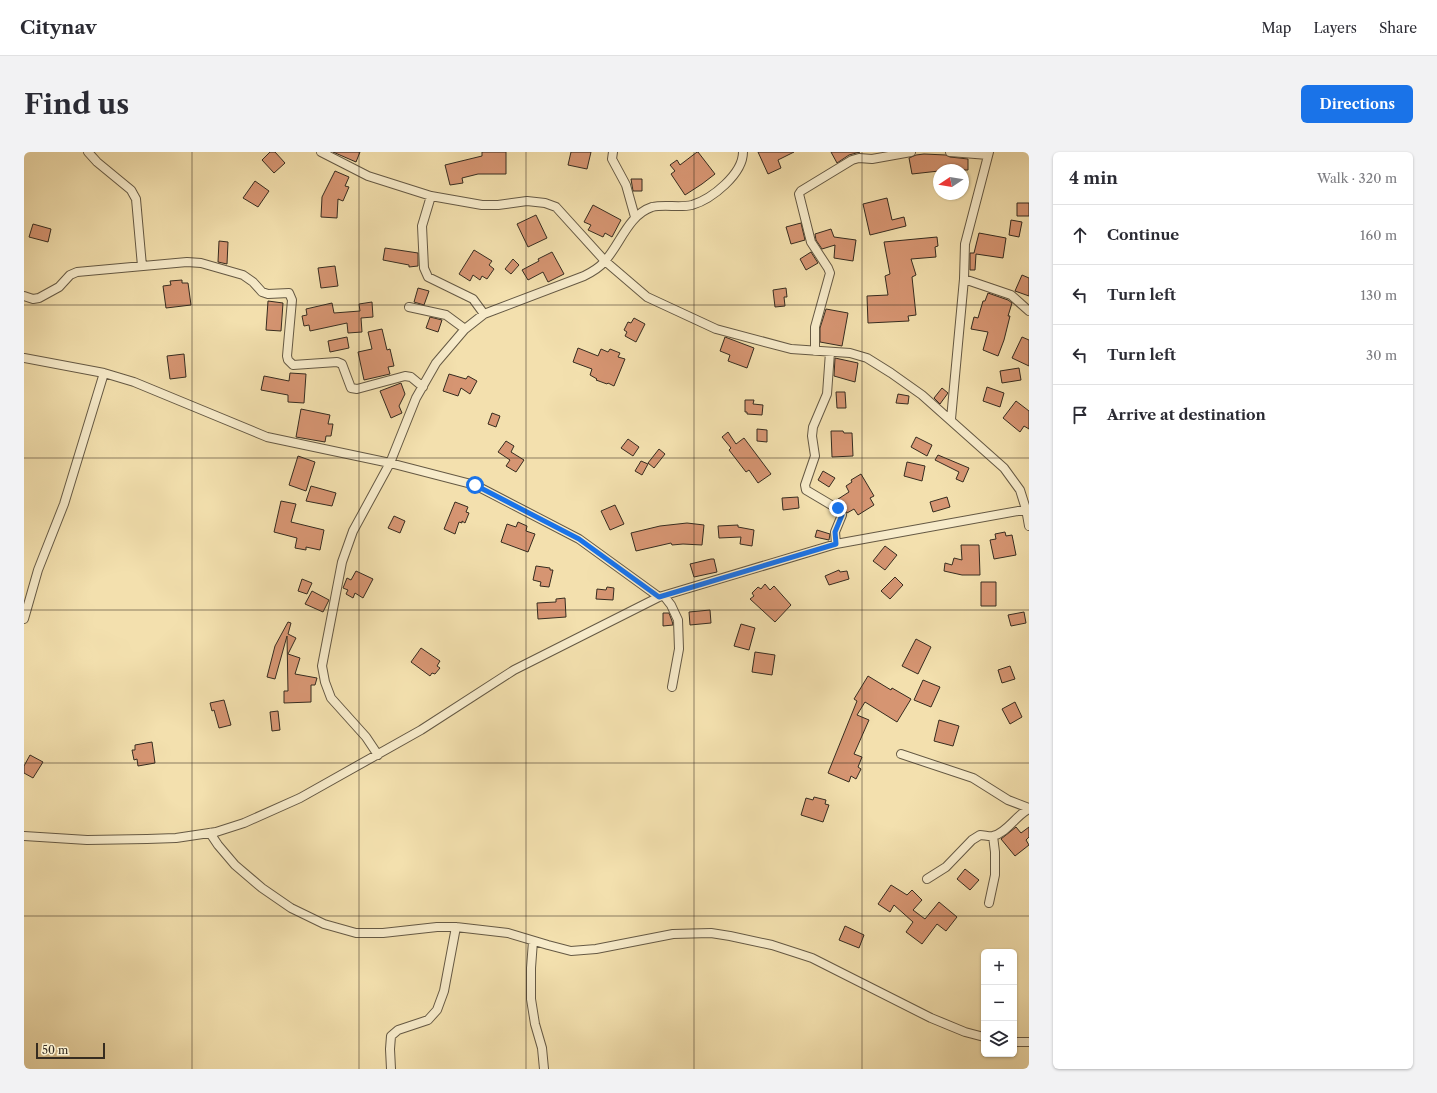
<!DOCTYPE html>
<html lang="en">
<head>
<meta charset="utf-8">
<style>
	:root { --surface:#fff; --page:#f2f2f3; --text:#2b2b33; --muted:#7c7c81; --line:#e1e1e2; --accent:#1a73e8 }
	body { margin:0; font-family:"Libre Caslon Text",serif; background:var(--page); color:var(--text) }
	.controls { position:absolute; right:12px; bottom:12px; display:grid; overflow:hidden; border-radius:6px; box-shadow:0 1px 3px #0004 }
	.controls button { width:36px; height:36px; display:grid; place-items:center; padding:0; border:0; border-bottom:1px solid var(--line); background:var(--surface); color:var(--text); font:20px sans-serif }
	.compass { position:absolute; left:909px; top:12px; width:36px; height:36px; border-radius:50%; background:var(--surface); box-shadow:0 1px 3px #0004; rotate:258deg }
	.scale { position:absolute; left:12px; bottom:10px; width:69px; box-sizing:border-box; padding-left:4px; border:2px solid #362c20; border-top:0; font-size:11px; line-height:14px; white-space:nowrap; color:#362c20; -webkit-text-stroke:3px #f7ebca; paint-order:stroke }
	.stop { position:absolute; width:12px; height:12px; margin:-9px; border:3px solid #1a73e8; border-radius:50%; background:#fff }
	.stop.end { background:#1a73e8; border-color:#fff; box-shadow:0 1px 4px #0008 }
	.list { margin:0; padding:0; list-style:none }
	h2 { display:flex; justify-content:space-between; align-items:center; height:52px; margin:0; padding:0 16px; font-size:17px }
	h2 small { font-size:13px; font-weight:400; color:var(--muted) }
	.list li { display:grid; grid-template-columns:26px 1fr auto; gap:12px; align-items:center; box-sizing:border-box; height:60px; padding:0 16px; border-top:1px solid var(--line) }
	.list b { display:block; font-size:15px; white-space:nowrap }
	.list em { font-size:13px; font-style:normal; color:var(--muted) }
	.icon { flex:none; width:22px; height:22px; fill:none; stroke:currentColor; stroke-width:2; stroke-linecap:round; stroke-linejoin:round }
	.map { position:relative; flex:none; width:1005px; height:917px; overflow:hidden; border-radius:6px }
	header { display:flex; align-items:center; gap:24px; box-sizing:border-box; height:56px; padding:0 20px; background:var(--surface); border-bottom:1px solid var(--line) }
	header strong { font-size:19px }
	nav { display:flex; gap:22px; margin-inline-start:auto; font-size:14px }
	.intro { display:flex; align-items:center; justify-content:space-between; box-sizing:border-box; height:96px; padding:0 24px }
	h1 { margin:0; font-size:28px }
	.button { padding:10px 18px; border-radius:6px; background:var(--accent); color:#fff; font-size:14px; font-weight:700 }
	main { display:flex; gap:24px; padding:0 24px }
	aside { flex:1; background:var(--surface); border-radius:6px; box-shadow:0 1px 3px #0004 }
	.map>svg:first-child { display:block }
	.building { fill:#d69572; stroke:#362c20 }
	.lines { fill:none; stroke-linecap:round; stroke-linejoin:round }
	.street-casing { stroke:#655944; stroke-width:10 }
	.street { stroke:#f7ebca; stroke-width:8 }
	.route { stroke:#1a73e8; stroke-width:5 }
	.grid { fill:none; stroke:#362c20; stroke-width:1; stroke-opacity:0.55 }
</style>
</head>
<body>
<header>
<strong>Citynav</strong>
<nav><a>Map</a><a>Layers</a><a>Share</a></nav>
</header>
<div class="intro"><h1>Find us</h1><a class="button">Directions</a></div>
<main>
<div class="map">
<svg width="1005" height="917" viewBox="0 0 1005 917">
	<rect width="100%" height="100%" fill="#f3e0ae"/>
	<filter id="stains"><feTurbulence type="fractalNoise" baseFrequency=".005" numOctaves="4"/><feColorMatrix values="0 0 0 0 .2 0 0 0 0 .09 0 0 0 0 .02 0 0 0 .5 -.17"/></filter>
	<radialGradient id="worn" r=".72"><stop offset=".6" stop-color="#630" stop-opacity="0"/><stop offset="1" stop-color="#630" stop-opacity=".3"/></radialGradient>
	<!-- building -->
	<path class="building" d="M246,0H251L261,11L250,21L238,8Z
		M309,0H336L332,10Z
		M458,0H482V22H454L438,26L439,31L426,33L421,13L458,4Z
		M547,0H567L563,17L544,13Z
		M673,0H674L691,22L678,32L661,43L647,22L651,19L646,13L653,8L656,13Z
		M734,0H770L754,8L757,16L744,22Z
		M807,0H836L825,3L813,11Z
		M900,2L922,3L926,5L944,7V18H915V19L888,22L885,6L892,3Z
		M311,19L325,25L321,34L325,35L319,49L314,47L313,66L297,65L298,45Z
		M607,27H618V39H609Z
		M231,29L245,39L234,55L219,46Z
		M863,46L868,68L880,65L882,74L846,83L839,52Z
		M993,51H1005V64H993Z
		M569,53L597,68L588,85L581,81L579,85L564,78L567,73L560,70Z
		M512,63L523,86L504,95L493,72Z
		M987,68L998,70L995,85L985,83Z
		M777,71L781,88L767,92L762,75Z
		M9,72L27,77L24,90L5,85Z
		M807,77L810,85L832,88L829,109L810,106L811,93L798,97L792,88L791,82Z
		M955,81L982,86L979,106L952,102L951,118H946V101H950Z
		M913,85L914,94L911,95L912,105L887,107L892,123L888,125L892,163L884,164L885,169L844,171L843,144L864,143L861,124L866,122L860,90Z
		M195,89L204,90L203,112L194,110Z
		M361,96L394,101V114L385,115V113L359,108Z
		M450,98L468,109L465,113L470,117L463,127L458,124L456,128L449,123L446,129L435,122Z
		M528,100L540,122L524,130L519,120L504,128L498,118L515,109L514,107Z
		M787,100L794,111L782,118L776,107Z
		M489,107L495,113L487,122L481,117Z
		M311,114L314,134L297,136L294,116Z
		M998,123L1005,126V144L991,139Z
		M158,128V131H164L167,153L142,156L139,134L147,133L146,129Z
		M394,136L405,139L400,153L390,150Z
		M762,136L763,145H760L761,154L751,155L749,138Z
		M964,141L984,148L988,151L984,164H986L980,188L974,204L959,198L964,180L947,177L950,165L954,166L959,149H961Z
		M244,149L259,151L257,179L242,178Z
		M348,150L349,165L337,166L338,180L324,181L323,171L286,179L285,173L280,174L278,164L283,163L282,157L308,151L310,161L336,159L335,152Z
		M802,157L824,161L818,194L796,190V176Z
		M406,165L418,168L414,180L402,176Z
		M610,166L621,172L612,190L601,184L603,180L600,178L604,170L607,171Z
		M358,177L363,198L366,197L370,214L364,215L366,222L340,228L334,200L348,197L344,180Z
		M323,185L325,196L306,200L304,189Z
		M701,185L730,196L723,216L704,209L706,203L696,199Z
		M998,185L1005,188V214L988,206Z
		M554,196L574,204L577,197L584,200L586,197L596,201L594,205L601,207L590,234L584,231L583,232L572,228L573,227L566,223L568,217L549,210Z
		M160,202L162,225L146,227L143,204Z
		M811,206L834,211L831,230L810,224Z
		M995,216L997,228L978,231L976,219Z
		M266,221L282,222L280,251L264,250V243L237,238L240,224L265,229Z
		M425,222L442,227L444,224L453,229L446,242L437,236L434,244L419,239Z
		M377,231L381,242L375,254L378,261L367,266L356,239Z
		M963,235L980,241L976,255L959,249Z
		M918,236L924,241L916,252L910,246Z
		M812,240H821L822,256H813Z
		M874,242L885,244L884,252L872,251Z
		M721,248H730L729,252L739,253L738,263L723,262V260H721Z
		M992,249L1005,259V277L1000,274L996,280L979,266Z
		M277,257L306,263L304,272H309L307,284H302L301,290L272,285Z
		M468,261L476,264L472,275L464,272Z
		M733,277L743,278V290L733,289Z
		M807,279H819L820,281H828L829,304L808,305Z
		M704,280L712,292L720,286L747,322L734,331L725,318L722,320L705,298L707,296L698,285Z
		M892,285L908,293L903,304L887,295Z
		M604,287L615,295L609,304L597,296Z
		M482,289L490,294L487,300L500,308L492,320L482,314L486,308L474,300Z
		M635,297L641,302L630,316L624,311Z
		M914,303L945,316L939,330L932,327L935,320L911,308Z
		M274,304L291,310L282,339L265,333Z
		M617,309L624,312L618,323L611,319Z
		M883,310L901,314L898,329L880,324Z
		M799,319L811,326L805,335L794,328Z
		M837,322L850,344L846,346L850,353L834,363L830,357L823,361L818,354L811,349L825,340L822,334L828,330L827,328Z
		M287,334L312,341L308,354L282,349Z
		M774,345L775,356L759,358L758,346Z
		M923,345L926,355L909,360L906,350Z
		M257,349L272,352L267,370L300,378L296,398L282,395V398L271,396L273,386L250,380Z
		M431,350L444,355L442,360L445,361L441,371L438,369V371L435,370L431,382L420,377Z
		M591,353L600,372L586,378L577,359Z
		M370,364L381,369L376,381L364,376Z
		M494,370L503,374L502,379L511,382L504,400L477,390L483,372L492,375Z
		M663,371L680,373L678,393L659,392L648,393L647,391L612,399L607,381L636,374Z
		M714,373V375L730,378L728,394L716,392L717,385L695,386L694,374Z
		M793,378L806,382L805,388L791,385Z
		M981,380L982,384L988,383L992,403L970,407L966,388L972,387L971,382Z
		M937,393H955L956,423H938L920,419L921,411L928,413L930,406L938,408Z
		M861,394L873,403L861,418L849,409Z
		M687,407H690L693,420L670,425L666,412Z
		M512,414L526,416V418H529L525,435L516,434L517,430L509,428Z
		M815,418L816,420L823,419L825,427L805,433L801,424Z
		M332,419L349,427L339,446L331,441L329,446L322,442L324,438L319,436L323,426L327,428Z
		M871,425L879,433L866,447L857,439Z
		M278,427L288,431L283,442L274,439Z
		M957,430H972V454H957Z
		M741,432L746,438L750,434L767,453L751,470L726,447L730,444L728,441L734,435L737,437Z
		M583,435L590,436L589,448L572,447L573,437L582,438Z
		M288,439L305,448L299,460L281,452Z
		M541,446L542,465L514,467L513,451L532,450V447Z
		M686,458L687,471L666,473L665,460Z
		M1000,460L1002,471L987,474L984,463Z
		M639,461H645L648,469L649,473L639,474Z
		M264,470L267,471L264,482L272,486L264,502L276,506L271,522L293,526L291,533H287V550L260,551V539H264L263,484L251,527L243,525L251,494Z
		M717,472L731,476L725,498L710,494Z
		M892,487L907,495L894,522L878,514Z
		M397,496L416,509L413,514L416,516L411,522L408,521L406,524L387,510Z
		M731,500L751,503L748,523L728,520Z
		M986,514L991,527L978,531L974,518Z
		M844,524L867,538L868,536L887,547L873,570L841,550L833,563L845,568L830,602L838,605L834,615L837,617L832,627L827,624L825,630L804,621L833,549L830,547Z
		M899,528L916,535L907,555L890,548Z
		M200,548L207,573L195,576L190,558L188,559L186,551Z
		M991,550L998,565L986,572L978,557Z
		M254,559L256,578L248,579L246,560Z
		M915,568L935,574L929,594L910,589Z
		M128,590L131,611L114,614L113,607L110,608L108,598H111V593Z
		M6,603L19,610L9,626L0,621V614Z
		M790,645L802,648L801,652L805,653L799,670L777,663L782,646L789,648Z
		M992,675L997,681L1005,675V685L1002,688L1005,693L991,704L977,687Z
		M941,717L955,728L946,738L933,727Z
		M867,733L883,743L888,738L898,748L889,758L901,767L915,750L933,765L922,779L913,772L898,792L882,780L889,770L870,753L866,760L854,752Z
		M821,774L840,783L835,796L815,788Z"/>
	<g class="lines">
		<!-- street casing -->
		<g class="street-casing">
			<path id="street" d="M64,0L73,10L107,38L112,47L118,114
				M297,0L344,24L407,44L458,53H474L503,49L521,51L532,55L581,109L623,145L692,177L767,197L826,201L843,206L867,221L898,243L980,316L996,338L1002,357L1005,374
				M589,0L588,7L602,33L611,65
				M926,0L964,3
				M407,44L398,74L400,116L404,125L449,147L460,162
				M940,127L987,143L1005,159
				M0,144L9,147L15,146L35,135L46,123L53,120L163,110L177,111L219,123L229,130L238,140L244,142L265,141L268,148L263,204L264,208L269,213L313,210L318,212L327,236L333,237L381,224L387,225L399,235
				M385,155L422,163L441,177
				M791,199V175L806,121L804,116L787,90L775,42L777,39L828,8L835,6L848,7L887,0
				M806,200L803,242L789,275L788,284L791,304L781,333L782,338L814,357L818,363L811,380L812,392
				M0,206L80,221L110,230L243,285L366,311L451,333L555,387L635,445
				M927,267L940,127L941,92L965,0
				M640,444L647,453L654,468L655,497L648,535
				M0,467L14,418L40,352L80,221
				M877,602L949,626L984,648L1005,656
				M354,603L342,585L307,546L301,530L298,514L318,410L329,379L366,311L392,246L412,211L441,177L460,162L560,124C568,120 575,116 580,110C596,93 604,63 628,55C641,52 655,56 668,53C688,47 719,22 719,0
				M186,681L194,693L211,713L238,736L267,756L300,772L332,781H359L413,775H432L484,781L524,793L547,799L572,797L649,782L687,781L706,784L748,793L788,806L907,866L941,880L960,885
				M0,684L63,688L123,687L152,686L192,680L220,671L276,646L397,578L490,518L635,445L812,392L1005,357
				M903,727L922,715L948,688L956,683C960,683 966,685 969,684C983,681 992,663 1005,657
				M965,751L971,723V700L969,684
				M509,789L507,816V847L511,872L518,896L520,917
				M990,890H1005
				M367,917L366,897L367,884L374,878L404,868L413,858L420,839L432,775"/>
		</g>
		<!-- street -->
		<use href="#street" class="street"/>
	</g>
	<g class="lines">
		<!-- route -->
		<path class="route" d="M451,333L555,387L635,445L812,392L811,380L818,363L814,356"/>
	</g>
	<!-- grid -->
	<path class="grid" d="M168,0V917M335,0V917M502,0V917M670,0V917M838,0V917M0,153H1005M0,306H1005M0,458H1005M0,611H1005M0,764H1005"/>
	<rect width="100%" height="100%" filter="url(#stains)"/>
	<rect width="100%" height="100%" fill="url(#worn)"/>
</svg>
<div class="controls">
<button>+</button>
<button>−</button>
<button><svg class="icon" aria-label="layers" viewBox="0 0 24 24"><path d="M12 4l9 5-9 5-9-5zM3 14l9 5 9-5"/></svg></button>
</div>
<svg class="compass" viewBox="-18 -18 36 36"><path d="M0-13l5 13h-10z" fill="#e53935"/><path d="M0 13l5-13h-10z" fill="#7c7c81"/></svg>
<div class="scale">50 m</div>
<div class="stop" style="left:451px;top:333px"></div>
<div class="stop end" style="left:814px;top:356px"></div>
</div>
<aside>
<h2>4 min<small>Walk · 320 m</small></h2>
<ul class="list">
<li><svg class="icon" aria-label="ahead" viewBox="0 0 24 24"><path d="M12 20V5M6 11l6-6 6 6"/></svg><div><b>Continue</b></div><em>160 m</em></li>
<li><svg class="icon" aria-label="left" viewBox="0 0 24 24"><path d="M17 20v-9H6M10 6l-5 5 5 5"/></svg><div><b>Turn left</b></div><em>130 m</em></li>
<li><svg class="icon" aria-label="left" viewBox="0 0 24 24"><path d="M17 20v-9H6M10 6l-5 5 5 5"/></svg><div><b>Turn left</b></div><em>30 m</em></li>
<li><svg class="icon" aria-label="arrive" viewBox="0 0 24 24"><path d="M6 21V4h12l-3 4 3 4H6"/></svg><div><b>Arrive at destination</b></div></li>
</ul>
</aside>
</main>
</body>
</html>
